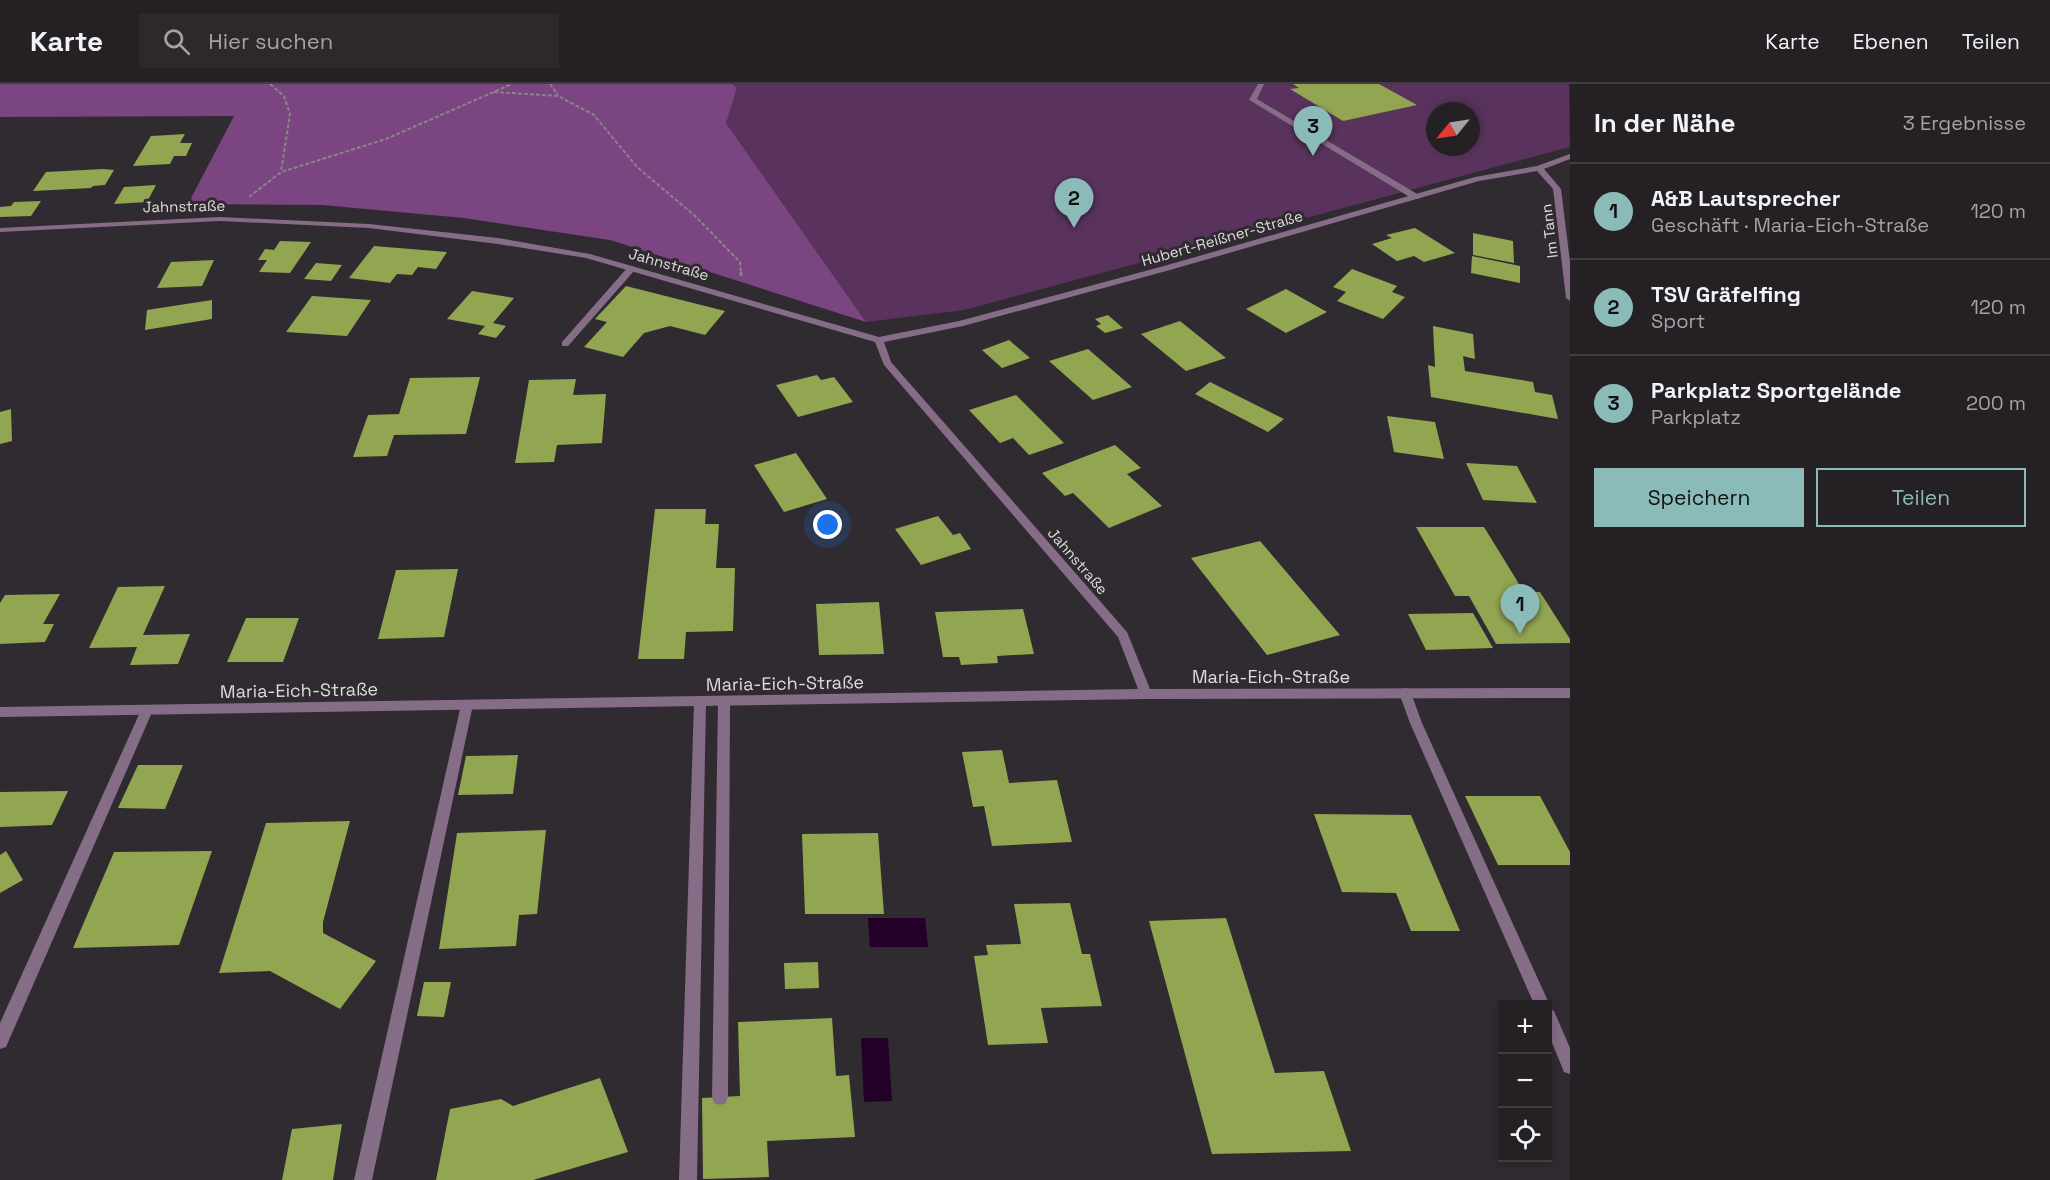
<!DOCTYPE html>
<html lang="de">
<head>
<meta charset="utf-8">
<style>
	:root { --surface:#242024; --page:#2c282c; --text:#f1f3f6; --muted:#a3a3a6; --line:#413e41; --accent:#8bbbb9 }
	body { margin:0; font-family:"Space Grotesk",sans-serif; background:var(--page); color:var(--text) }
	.controls { position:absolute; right:18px; bottom:18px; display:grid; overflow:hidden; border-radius:0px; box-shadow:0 3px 9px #0003 }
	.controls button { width:54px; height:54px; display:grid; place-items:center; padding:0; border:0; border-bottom:2px solid var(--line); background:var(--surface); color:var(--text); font:30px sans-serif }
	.compass { position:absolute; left:1426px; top:18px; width:54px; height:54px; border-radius:50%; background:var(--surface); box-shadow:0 3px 9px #0003; rotate:240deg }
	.you { position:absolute; left:828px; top:441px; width:21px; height:21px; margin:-15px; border:4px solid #fff; border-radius:50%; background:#1a73e8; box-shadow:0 0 0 9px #1a73e833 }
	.badge { display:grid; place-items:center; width:39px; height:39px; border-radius:50%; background:var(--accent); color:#111; font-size:20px; font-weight:700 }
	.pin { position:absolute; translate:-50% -50px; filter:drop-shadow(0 2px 3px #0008) }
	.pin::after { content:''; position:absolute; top:32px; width:21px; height:18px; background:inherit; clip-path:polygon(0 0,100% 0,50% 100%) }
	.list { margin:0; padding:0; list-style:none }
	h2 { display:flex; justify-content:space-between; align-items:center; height:78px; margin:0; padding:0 24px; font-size:26px }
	h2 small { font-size:20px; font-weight:400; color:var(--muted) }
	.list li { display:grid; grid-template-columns:39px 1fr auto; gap:18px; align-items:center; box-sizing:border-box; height:96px; padding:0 24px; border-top:2px solid var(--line) }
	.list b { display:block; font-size:22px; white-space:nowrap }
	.list p { margin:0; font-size:20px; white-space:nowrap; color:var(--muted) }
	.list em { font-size:20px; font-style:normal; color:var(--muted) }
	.actions { display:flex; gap:12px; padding:18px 24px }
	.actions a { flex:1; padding:14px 0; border:2px solid var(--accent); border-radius:0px; text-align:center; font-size:21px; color:var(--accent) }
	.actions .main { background:var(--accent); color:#111 }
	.icon { flex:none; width:33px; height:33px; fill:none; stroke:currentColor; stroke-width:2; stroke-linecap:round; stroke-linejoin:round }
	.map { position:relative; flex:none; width:1570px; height:1096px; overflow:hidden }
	header { display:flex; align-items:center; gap:36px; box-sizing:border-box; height:84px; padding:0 30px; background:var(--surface); border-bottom:2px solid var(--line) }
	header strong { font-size:28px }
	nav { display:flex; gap:33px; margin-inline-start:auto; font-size:21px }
	.search { width:420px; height:54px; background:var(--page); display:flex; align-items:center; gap:15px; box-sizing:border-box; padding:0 21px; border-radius:0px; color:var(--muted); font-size:22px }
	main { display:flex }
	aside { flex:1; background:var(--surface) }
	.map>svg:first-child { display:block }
	.green { fill:#59335d; fill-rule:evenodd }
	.forest { fill:#7b4581 }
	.water { fill:#220027 }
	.building { fill:#92a551 }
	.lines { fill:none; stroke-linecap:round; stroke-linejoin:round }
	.path-far1 { stroke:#898589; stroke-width:2; stroke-dasharray:4 2; stroke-linecap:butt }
	.path { stroke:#898589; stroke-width:3; stroke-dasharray:4.5 2; stroke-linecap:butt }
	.lane { fill:#856c87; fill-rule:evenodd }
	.street { fill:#856c87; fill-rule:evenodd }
	.labels { text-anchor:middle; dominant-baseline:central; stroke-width:6; stroke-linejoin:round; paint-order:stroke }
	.far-street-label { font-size:15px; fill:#dfdcdf; stroke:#302b30 }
	.street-label { font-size:18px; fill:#dfdcdf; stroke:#302b30 }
</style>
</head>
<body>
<header>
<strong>Karte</strong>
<div class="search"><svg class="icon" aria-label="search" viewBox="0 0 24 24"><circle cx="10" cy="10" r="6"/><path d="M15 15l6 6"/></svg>Hier suchen</div>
<nav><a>Karte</a><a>Ebenen</a><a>Teilen</a></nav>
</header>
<main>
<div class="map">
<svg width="1570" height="1096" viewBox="0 0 1570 1096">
	<rect width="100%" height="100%" fill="#302b30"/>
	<!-- green -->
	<path class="green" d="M734,0H1569L1570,63L964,226L866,238L726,39L737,4ZM1435,27H1471V63H1435Z"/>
	<!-- forest -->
	<path class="forest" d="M0,0H733L737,4L726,39L866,238L610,156L464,134L322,121L188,120L234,32L0,33Z"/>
	<!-- water -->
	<path class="water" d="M868,834H925L928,863H870Z
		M861,954H888L892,1017L864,1018Z"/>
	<!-- building -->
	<path class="building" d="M1293,0H1379L1417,21L1343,37L1290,5L1299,4Z
		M185,50L180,59H192L186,72H174L170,80L133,82L151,52Z
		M103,85L114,86L105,101L93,102L91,104L33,107L46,88Z
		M156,101L147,118L114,120L124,103Z
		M41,117L31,132L0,133V123L11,122L14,118Z
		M1415,144L1455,169L1424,178L1414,172L1397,177L1372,160L1392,154L1386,151Z
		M1473,149L1513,157L1514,179L1473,171Z
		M280,157L311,158L290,189L259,188L267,176H258L265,165L274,166Z
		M374,162L447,168L436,185L418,183L412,191L397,190L390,199L349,194Z
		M1472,172L1520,182V199L1471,189Z
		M214,176L202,202L157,204L171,178Z
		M316,179L342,181L331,197L304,195Z
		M1352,185L1397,202L1392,208L1405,213L1383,235L1337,217L1346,208L1333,203Z
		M626,202L725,227L705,251L670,242L644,249L623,273L584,263L607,238L595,235Z
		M1286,205L1327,228L1286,249L1246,225Z
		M472,207L514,214L493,239L506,242L496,254L478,250L485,242L447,235Z
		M312,212L371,216L347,252L286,248Z
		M212,216V235L145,246L147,226Z
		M1108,231L1123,244L1105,249L1096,242L1101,240L1095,235Z
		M1180,237L1226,274L1186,287L1141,250Z
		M1433,242L1473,250L1475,275L1463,272L1465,287L1533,298L1535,308L1552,311L1558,335L1431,313L1428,281L1435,283Z
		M1009,256L1030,274L1002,284L982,266Z
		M1088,265L1132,303L1093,316L1049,277Z
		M817,291L821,296L834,293L853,318L798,333L776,301Z
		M480,293L466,350L394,351L387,372L353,373L368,331L399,330L410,294Z
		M576,295L573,311L606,310L602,359L557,361L554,378L515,379L529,296Z
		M1210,298L1284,335L1268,348L1195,310Z
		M1016,311L1064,359L1029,371L1013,354L1000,359L969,326Z
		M11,325L12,357L0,360V328Z
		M1387,332L1435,338L1444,375L1394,368Z
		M1115,361L1141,384L1127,390L1162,422L1109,444L1073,409L1065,412L1042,389Z
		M796,369L827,415L784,428L754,381Z
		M1466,379L1517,382L1537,419L1483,416Z
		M655,425H706L705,440H719L716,484H735L733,547L686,548L684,575H638Z
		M938,432L953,451L960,449L971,465L921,481L895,445Z
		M1416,443H1484L1524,508H1540L1570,555V559L1496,560L1469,512H1455Z
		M1260,457L1340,551L1267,571L1191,474Z
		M458,485L444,553L378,555L396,486Z
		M165,502L143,551L190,550L178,580L130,581L137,563L89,564L118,503Z
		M60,510L43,540H54L45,558L0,560V519L5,511Z
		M879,518L884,570L819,571L816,520Z
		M1023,525L1034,570L997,572L998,579L961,581L959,573H943L935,528Z
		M1473,529L1493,564L1426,566L1408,530Z
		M246,534H299L283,578H227Z
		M1002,666L1009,699L1057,696L1072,758L992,762L984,722L973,723L962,668Z
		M518,671L513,710L458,711L466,672Z
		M138,681H183L165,725L118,724Z
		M68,707L52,741L0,743V708Z
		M1465,712H1540L1570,768V781H1498Z
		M1314,730L1411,731L1460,847H1411L1396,809L1342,808Z
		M350,737L323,838V849L376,877L340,925L270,887L219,889L266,739Z
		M546,746L537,830L519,831L516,862L439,865L457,749Z
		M878,749L884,830H805L802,750Z
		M6,767L23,796L0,809V771Z
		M212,767L179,861L73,864L114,768Z
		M1070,819L1082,870H1090L1102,922L1041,924L1048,959L988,961L974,872L988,871L986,861L1021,860L1014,820Z
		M1226,834L1275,989L1324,987L1351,1067L1212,1070L1149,837Z
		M818,878L819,904L785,905L784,879Z
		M424,898H451L444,933L417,932Z
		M832,934L836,992L849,991L855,1053L767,1057L769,1093L703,1095L702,1014L740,1012L738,938Z
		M600,994L628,1068L533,1096H436L450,1025L501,1015L513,1022Z
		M342,1040L333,1096H282L292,1045Z"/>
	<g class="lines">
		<!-- path-far1 -->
		<path class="path-far1" d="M270,0L284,12L290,30L281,88
			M550,0L558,11
			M494,8L558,12L594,31L637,83L694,131L740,178L741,189
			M249,113L281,88L386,55L512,0"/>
		<!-- path -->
		<path class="path" d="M741,188V192"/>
		<!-- lane -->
		<path class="lane" d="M1258,0H1264L1257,15L1419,111V115H1413L1251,17L1249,16Z
			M631,182L634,183V187L568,262H562V258L628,183Z
			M1405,604L1409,605L1411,609L1422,639L1547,915L1550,920L1548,924L1554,927L1570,964V990L1564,988L1548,949V920H1534L1410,639L1399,609L1401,605Z
			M700,613L704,614L706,618L697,1096H679L694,618L696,614Z
			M724,613L728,614L730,618L728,1013L726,1019L720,1021L714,1019L712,1013L718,618L720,614Z
			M467,616L471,617L473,621L372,1096H354L461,621L463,617Z
			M147,621L152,622L153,626L6,963L0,965V939L141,626L142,622Z"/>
		<!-- street -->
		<path class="street" d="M1570,70V75L1544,85L1561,105L1570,178V217L1566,214L1553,105L1537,87L1479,97L1170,186L963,242L884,258L891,278L1127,548L1150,605L1570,604V614L1146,615L0,633V623L1138,605L1118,553L884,281L875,258L586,174L498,160L369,144L220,137L0,148V144L220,133L369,140L498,154L590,170L879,253L959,237L1164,182L1475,93L1537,82Z"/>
	</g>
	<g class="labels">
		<!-- far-street labels -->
		<g class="far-street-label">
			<text transform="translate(184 122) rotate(-1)">Jahnstraße</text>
			<text transform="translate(1549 147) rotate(-97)">Im Tann</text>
			<text transform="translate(1222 154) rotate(-16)">Hubert-Reißner-Straße</text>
			<text transform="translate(669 180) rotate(16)">Jahnstraße</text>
			<text transform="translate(1078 477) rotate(49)">Jahnstraße</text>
		</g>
		<!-- street labels -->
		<g class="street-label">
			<text x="1271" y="592">Maria-Eich-Straße</text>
			<text transform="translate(785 599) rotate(-1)">Maria-Eich-Straße</text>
			<text transform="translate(299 606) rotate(-1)">Maria-Eich-Straße</text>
		</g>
	</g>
</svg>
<div class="controls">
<button>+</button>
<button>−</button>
<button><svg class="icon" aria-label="locate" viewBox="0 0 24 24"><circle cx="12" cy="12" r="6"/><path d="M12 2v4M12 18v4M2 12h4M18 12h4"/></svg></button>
</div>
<svg class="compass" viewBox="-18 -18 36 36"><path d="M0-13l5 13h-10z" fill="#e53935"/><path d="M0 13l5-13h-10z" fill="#a3a3a6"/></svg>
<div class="you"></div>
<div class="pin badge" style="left:1520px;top:550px">1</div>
<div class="pin badge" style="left:1074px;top:144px">2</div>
<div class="pin badge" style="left:1313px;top:72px">3</div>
</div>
<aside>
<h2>In der Nähe<small>3 Ergebnisse</small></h2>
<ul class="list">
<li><span class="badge">1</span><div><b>A&amp;B Lautsprecher</b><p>Geschäft · Maria-Eich-Straße</p></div><em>120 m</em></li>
<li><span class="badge">2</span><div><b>TSV Gräfelfing</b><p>Sport</p></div><em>120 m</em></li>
<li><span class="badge">3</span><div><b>Parkplatz Sportgelände</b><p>Parkplatz</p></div><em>200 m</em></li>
</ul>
<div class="actions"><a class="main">Speichern</a><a>Teilen</a></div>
</aside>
</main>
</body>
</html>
